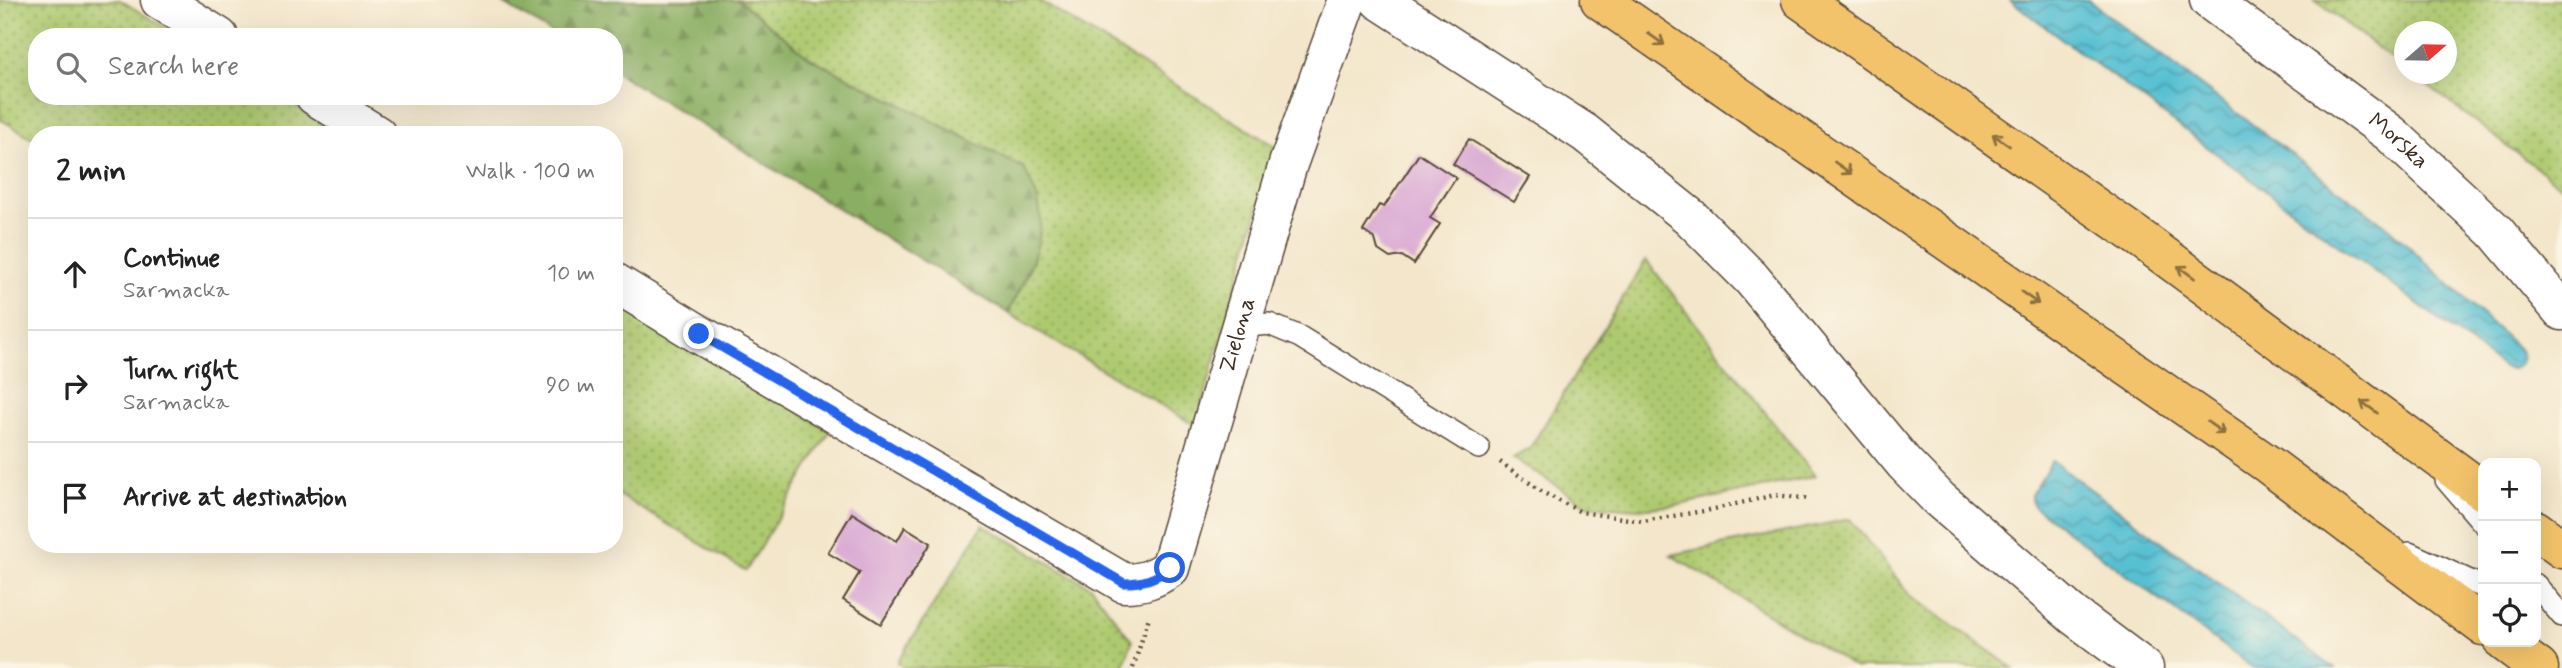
<!DOCTYPE html>
<html lang="en">
<head>
<meta charset="utf-8">
<style>
	:root { --surface:#fff; --page:#f6f6f6; --text:#222; --muted:#767676; --line:#e0e0e0 }
	body { margin:0; font-family:Mynerve,sans-serif; background:var(--page); color:var(--text) }
	.controls { position:absolute; right:21px; bottom:21px; display:grid; overflow:hidden; border-radius:14px; box-shadow:0 7px 28px #0002 }
	.controls button { width:63px; height:63px; display:grid; place-items:center; padding:0; border:0; border-bottom:2px solid var(--line); background:var(--surface); color:var(--text); font:35px sans-serif }
	.compass { position:absolute; left:2394px; top:21px; width:63px; height:63px; border-radius:50%; background:var(--surface); box-shadow:0 7px 28px #0002; rotate:70deg }
	.stop { position:absolute; width:21px; height:21px; margin:-16px; border:5px solid #2563eb; border-radius:50%; background:#fff }
	.stop.end { background:#2563eb; border-color:#fff; box-shadow:0 2px 7px #0008 }
	.list { margin:0; padding:0; list-style:none }
	h2 { display:flex; justify-content:space-between; align-items:center; height:91px; margin:0; padding:0 28px; font-size:30px }
	h2 small { font-size:23px; font-weight:400; color:var(--muted) }
	.list li { display:grid; grid-template-columns:46px 1fr auto; gap:21px; align-items:center; box-sizing:border-box; height:112px; padding:0 28px; border-top:2px solid var(--line) }
	.list b { display:block; font-size:26px; white-space:nowrap }
	.list p { margin:0; font-size:23px; white-space:nowrap; color:var(--muted) }
	.list em { font-size:23px; font-style:normal; color:var(--muted) }
	.icon { flex:none; width:38px; height:38px; fill:none; stroke:currentColor; stroke-width:2; stroke-linecap:round; stroke-linejoin:round }
	.map { position:relative; flex:none; width:2562px; height:668px; overflow:hidden }
	.search { position:absolute; background:var(--surface); box-shadow:0 7px 28px #0002; left:28px; top:28px; width:595px; height:77px; display:flex; align-items:center; gap:18px; box-sizing:border-box; padding:0 24px; border-radius:28px; color:var(--muted); font-size:26px }
	.panel { position:absolute; background:var(--surface); box-shadow:0 7px 28px #0002; left:28px; top:126px; width:595px; height:427px; border-radius:28px }
	.map>svg:first-child { display:block }
	.grass { fill:url(#grass-dots); stroke:#747a47; stroke-width:2 }
	.forest { fill:url(#forest-firs); stroke:#626c40; stroke-width:2 }
	.water { fill:url(#water-waves); stroke:#497578; stroke-width:2 }
	.building { fill:#d8a6d3 }
	.lines { fill:none; stroke-linecap:round; stroke-linejoin:round }
	.service-casing { stroke:#574638; stroke-width:24 }
	.minor-casing { stroke:#574638; stroke-width:41 }
	.motorway-casing { stroke:#574638; stroke-width:41 }
	.path { stroke:#574638; stroke-width:4.5; stroke-dasharray:2 5; stroke-linecap:butt }
	.service { stroke:#fff; stroke-width:21 }
	.minor { stroke:#fff; stroke-width:38 }
	.motorway { stroke:#f2c36a; stroke-width:38 }
	.oneway { stroke:#8d6f40 }
	.route { stroke:#2563eb; stroke-width:9 }
	.labels { text-anchor:middle; dominant-baseline:central; stroke-width:5; stroke-linejoin:round; paint-order:stroke }
	.street-label { font-size:23px; fill:#3b2a1e; stroke:#fcf5e5 }
</style>
</head>
<body>
<div class="map">
<svg width="2562" height="668" viewBox="0 0 2562 668">
	<defs>
		<pattern id="grass-dots" width="8" height="8" patternUnits="userSpaceOnUse" patternTransform="scale(1.75)"><rect width="8" height="8" fill="#aeca70"/><path d="M2 2h.1M6 6h.1" fill="none" stroke="#8fa45b" stroke-width="1.8" stroke-linecap="round"/></pattern>
		<pattern id="forest-firs" width="22" height="20" patternUnits="userSpaceOnUse" patternTransform="scale(1.75)"><rect width="22" height="20" fill="#8aae62"/><path d="M5 1l3.5 6h-7zM16 11l3.5 6h-7z" fill="#728e50"/></pattern>
		<pattern id="water-waves" width="16" height="10" patternUnits="userSpaceOnUse" patternTransform="scale(1.75)"><rect width="16" height="10" fill="#57c0d3"/><path d="M0 5q4-4 8 0t8 0" fill="none" stroke="#499cab"/></pattern>
	</defs>
	<rect width="100%" height="100%" fill="#fcf5e5"/>
	<filter id="ink" filterUnits="userSpaceOnUse"><feTurbulence type="fractalNoise" baseFrequency=".0143" numOctaves="2"/><feDisplacementMap in="SourceGraphic" scale="14" xChannelSelector="R" yChannelSelector="G"/><feConvolveMatrix kernelMatrix="1 2 1 2 8 2 1 2 1" color-interpolation-filters="sRGB"/></filter>
	<filter id="wash" filterUnits="userSpaceOnUse"><feTurbulence type="fractalNoise" baseFrequency=".00686" numOctaves="4" result="noise"/><feDisplacementMap in="SourceGraphic" scale="28" xChannelSelector="R" yChannelSelector="G"/><feGaussianBlur stdDeviation="1.57" result="paint"/><feColorMatrix in="noise" values="0 0 0 0 0 0 0 0 0 0 0 0 0 0 0 0 0 1.4 0 .05"/><feComposite in="paint" operator="in"/></filter>
	<g filter="url(#wash)">
		<rect width="100%" height="100%" fill="#f3e6ca"/>
		<!-- grass -->
		<path class="grass" d="M0,0H120L181,37H37V96H279L342,135H37V141L0,119Z
			M738,0H1038L1276,147L1196,426L1008,313L1030,270L1024,168L810,58Z
			M2315,0H2562V187L2412,74H2446V32H2404V68Z
			M1646,260L1815,476L1679,505L1637,509L1586,505L1513,458L1530,448Z
			M614,300L830,431L746,571L614,492Z
			M1850,519L1910,595L2013,668H1856L1671,555Z
			M983,525L1091,587L1132,641L1123,668H905L897,663Z"/>
		<!-- forest -->
		<path class="forest" d="M498,0H738L810,58L1024,168C1028,177 1034,188 1037,198C1050,237 1025,279 1008,313L614,71V37H558Z"/>
		<!-- water -->
		<path class="water" d="M2010,0H2088L2390,229L2519,349L2523,357L2520,365L2513,369L2504,368Z
			M2052,461L2334,668H2253L2035,507L2031,501V495Z"/>
		<g id="blocks">
			<!-- building -->
			<path class="building" d="M1469,139L1530,177L1514,202L1453,164Z
				M1419,154L1456,178L1430,218L1440,224L1414,264L1402,256L1390,258L1378,250L1375,239L1363,231L1379,205L1384,207Z
				M852,513L897,541L905,527L931,543L881,624L843,600L860,572L828,553Z"/>
		</g>
	</g>
	<g filter="url(#ink)">
		<use href="#blocks" fill-opacity="0" stroke="#574638" stroke-width="2"/>
		<g class="lines">
			<!-- service casing -->
			<g class="service-casing">
				<path id="service" d="M1238,327L1269,324L1300,337L1479,448
					M2446,480L2483,523
					M2409,553L2483,587
					M2536,585L2562,616"/>
			</g>
			<!-- minor casing -->
			<g class="minor-casing">
				<g id="minor">
					<path d="M160,0L219,37"/>
					<path d="M1379,0L1585,133L1690,217L1751,278L1904,463L1939,499L2073,615L2144,668"/>
					<path id="s1" d="M2209,0L2391,134L2495,231L2562,311"/>
					<path d="M315,96L377,135"/>
					<path id="s2" d="M614,282L699,334L1124,583C1143,583 1154,579 1170,568L1288,164L1347,0"/>
				</g>
			</g>
			<!-- motorway casing -->
			<g class="motorway-casing">
				<path id="motorway" d="M1600,0L2269,465L2483,626
					M1801,0L2144,241L2483,491
					M2536,530L2562,549
					M2504,642L2539,668"/>
			</g>
			<!-- path -->
			<path class="path" d="M1500,462L1544,493L1581,512L1643,521L1710,510L1775,495L1810,499
				M1133,668L1149,617"/>
			<!-- service -->
			<use href="#service" class="service"/>
			<!-- minor -->
			<use href="#minor" class="minor"/>
			<!-- motorway -->
			<use href="#motorway" class="motorway"/>
		</g>
		<!-- one-way arrows -->
		<defs><path id="oneway-shaft" d="M-6 0H5M1.5-3L5.5 0L1.5 3" fill="none" stroke-width="1.6" stroke-linecap="round" stroke-linejoin="round" transform="scale(1.75)"/></defs>
		<g class="oneway">
			<use href="#oneway-shaft" transform="translate(1656 39) rotate(35)"/>
			<use href="#oneway-shaft" transform="translate(2001 140) rotate(-145)"/>
			<use href="#oneway-shaft" transform="translate(1843 168) rotate(35)"/>
			<use href="#oneway-shaft" transform="translate(2186 272) rotate(-144)"/>
			<use href="#oneway-shaft" transform="translate(2030 298) rotate(35)"/>
			<use href="#oneway-shaft" transform="translate(2369 407) rotate(-144)"/>
			<use href="#oneway-shaft" transform="translate(2216 428) rotate(35)"/>
		</g>
	</g>
	<g class="lines" filter="url(#ink)">
		<!-- route -->
		<path class="route" d="M699,334L1124,583C1143,583 1155,579 1170,568"/>
	</g>
	<g class="labels">
		<!-- street labels -->
		<g class="street-label">
			<text stroke="none"><textPath href="#s1" startOffset="236">Morska</textPath></text>
			<text stroke="none"><textPath href="#s2" startOffset="884">Zielona</textPath></text>
		</g>
	</g>
</svg>
<div class="controls">
<button>+</button>
<button>−</button>
<button><svg class="icon" aria-label="locate" viewBox="0 0 24 24"><circle cx="12" cy="12" r="6"/><path d="M12 2v4M12 18v4M2 12h4M18 12h4"/></svg></button>
</div>
<svg class="compass" viewBox="-18 -18 36 36"><path d="M0-13l5 13h-10z" fill="#e53935"/><path d="M0 13l5-13h-10z" fill="#767676"/></svg>
<div class="stop" style="left:1170px;top:568px"></div>
<div class="stop end" style="left:699px;top:334px"></div>
<div class="search"><svg class="icon" aria-label="search" viewBox="0 0 24 24"><circle cx="10" cy="10" r="6"/><path d="M15 15l6 6"/></svg>Search here</div>
<section class="panel">
<h2>2 min<small>Walk · 100 m</small></h2>
<ul class="list">
<li><svg class="icon" aria-label="ahead" viewBox="0 0 24 24"><path d="M12 20V5M6 11l6-6 6 6"/></svg><div><b>Continue</b><p>Sarmacka</p></div><em>10 m</em></li>
<li><svg class="icon" aria-label="right" viewBox="0 0 24 24"><path d="M7 20v-9h11M14 6l5 5-5 5"/></svg><div><b>Turn right</b><p>Sarmacka</p></div><em>90 m</em></li>
<li><svg class="icon" aria-label="arrive" viewBox="0 0 24 24"><path d="M6 21V4h12l-3 4 3 4H6"/></svg><div><b>Arrive at destination</b></div></li>
</ul>
</section>
</div>
</body>
</html>
